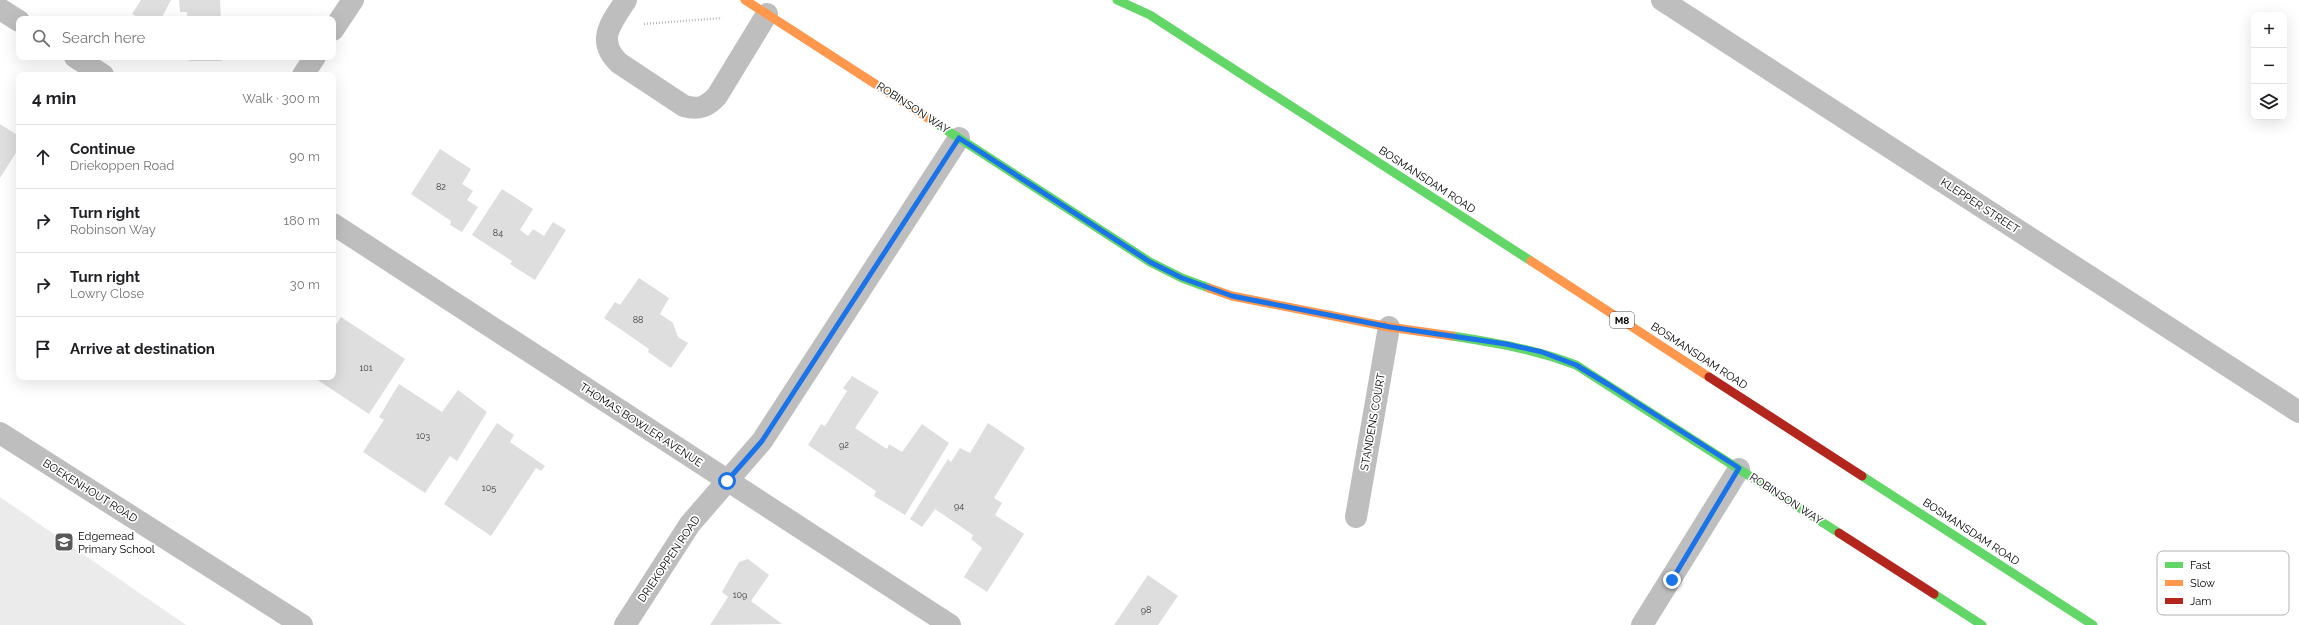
<!DOCTYPE html>
<html lang="en">
<head>
<meta charset="utf-8">
<style>
	:root { --surface:#fff; --page:#f6f6f6; --text:#202124; --muted:#757577; --line:#e0e0e0 }
	body { margin:0; font-family:Raleway,sans-serif; background:var(--page); color:var(--text) }
	.controls { position:absolute; right:12px; top:12px; display:grid; overflow:hidden; border-radius:8px; box-shadow:0 4px 16px #0002 }
	.controls button { width:36px; height:36px; display:grid; place-items:center; padding:0; border:0; border-bottom:1px solid var(--line); background:var(--surface); color:var(--text); font:20px sans-serif }
	.stop { position:absolute; width:12px; height:12px; margin:-9px; border:3px solid #1a73e8; border-radius:50%; background:#fff }
	.stop.end { background:#1a73e8; border-color:#fff; box-shadow:0 1px 4px #0008 }
	.list { margin:0; padding:0; list-style:none }
	h2 { display:flex; justify-content:space-between; align-items:center; height:52px; margin:0; padding:0 16px; font-size:17px }
	h2 small { font-size:13px; font-weight:400; color:var(--muted) }
	.list li { display:grid; grid-template-columns:26px 1fr auto; gap:12px; align-items:center; box-sizing:border-box; height:64px; padding:0 16px; border-top:1px solid var(--line) }
	.list b { display:block; font-size:15px; white-space:nowrap }
	.list p { margin:0; font-size:13px; white-space:nowrap; color:var(--muted) }
	.list em { font-size:13px; font-style:normal; color:var(--muted) }
	.icon { flex:none; width:22px; height:22px; fill:none; stroke:currentColor; stroke-width:2; stroke-linecap:round; stroke-linejoin:round }
	.map { position:relative; flex:none; width:2299px; height:625px; overflow:hidden }
	.search { position:absolute; background:var(--surface); box-shadow:0 4px 16px #0002; left:16px; top:16px; width:320px; height:44px; display:flex; align-items:center; gap:10px; box-sizing:border-box; padding:0 14px; border-radius:8px; color:var(--muted); font-size:15px }
	.panel { position:absolute; background:var(--surface); box-shadow:0 4px 16px #0002; left:16px; top:72px; width:320px; height:308px; border-radius:8px }
	.map>svg:first-child { display:block }
	.green { fill:#ebebeb }
	.building { fill:#dedede }
	.lines { fill:none; stroke-linecap:round; stroke-linejoin:round }
	.path { stroke:#b9b9b9; stroke-width:2.5; stroke-dasharray:1 2; stroke-linecap:butt }
	.street { stroke:#bebebe; stroke-width:22 }
	.fast { stroke:#63d668; stroke-width:9 }
	.slow { stroke:#ff974d; stroke-width:9 }
	.jam { stroke:#b3261e; stroke-width:9 }
	.route { stroke:#1a73e8; stroke-width:5 }
	.labels { text-anchor:middle; dominant-baseline:central; stroke-width:3.5; stroke-linejoin:round; paint-order:stroke }
	.number-label { font-size:9px; fill:#383838 }
	.shield { fill:#fff; stroke:#4c4c4c; stroke-width:1 }
	.shield-label { font-size:10px; font-weight:bold; fill:#000 }
	.street-label { font-size:11px; fill:#000; stroke:#fff }
	.poi-label { font-size:11px; fill:#000; stroke:#fff; text-anchor:start }
	.key { fill:#fff; stroke:#b2b2b2; stroke-width:1 }
	.key-label { font-size:11px; fill:#000 }
</style>
</head>
<body>
<div class="map">
<svg width="2299" height="625" viewBox="0 0 2299 625">
	<rect width="100%" height="100%" fill="#fff"/>
	<!-- green -->
	<path class="green" d="M0,497L186,625H0Z"/>
	<!-- building -->
	<path class="building" d="M141,0H171L161,19H141L132,14Z
		M179,0H220L221,19H187V12H180Z
		M189,57H222V61H189Z
		M0,124L19,136V148L0,178Z
		M440,149L471,169L462,184L473,191L467,200L478,207L462,232L450,225L451,221L411,194Z
		M502,189L533,209L520,230L528,236L533,229L544,236L553,222L566,230L535,280L510,264L512,261L472,235Z
		M639,278L669,298L660,314L673,323L678,337L688,343L671,368L648,352L649,349L604,318L615,302L620,305Z
		M341,317L405,359L369,414L313,377H333V329Z
		M852,376L879,392L855,428L887,449L889,444L902,452L922,424L949,443L905,515L874,496L876,491L808,445L821,424L825,426L847,391L843,388Z
		M399,384L442,412L458,390L487,412L457,461L450,456L425,493L363,452L384,420L379,417Z
		M497,423L514,435L510,442L545,466L541,471L536,468L491,536L444,504Z
		M988,423L1025,448L994,498L1002,503L995,515L1024,534L987,592L964,577L982,548L971,539L973,535L935,509L922,527L910,519L948,459L951,462L960,448L970,453Z
		M748,559L769,575L751,601L782,624L710,625L728,597L722,592L739,562Z
		M1148,575L1178,596L1158,625H1114Z"/>
	<g class="lines">
		<!-- path -->
		<path class="path" d="M644,24L722,18"/>
		<!-- street -->
		<path class="street" d="M626,0C612,22 595,40 619,63L684,106C699,110 707,107 717,96L767,14
			M1662,0L2299,412
			M0,9L19,21
			M333,30L353,0
			M75,57L103,75
			M303,75L315,57
			M333,224L950,625
			M0,433L302,625
			M1356,517L1389,327
			M625,625L690,524L762,441L959,138
			M1642,625L1739,469"/>
		<!-- fast -->
		<path class="fast" d="M1117,0L1150,15L1531,261
			M934,122L1150,262L1182,278L1209,288
			M1452,336C1497,343 1533,349 1576,365L1839,533
			M1862,476L2093,625
			M1934,594L1982,625"/>
		<!-- slow -->
		<path class="slow" d="M745,0L934,122
			M1531,261L1709,377
			M1209,288L1232,296L1389,327L1452,336"/>
		<!-- jam -->
		<path class="jam" d="M1709,377L1862,476
			M1839,533L1934,594"/>
	</g>
	<g class="lines">
		<!-- route -->
		<path class="route" d="M727,481L762,441L959,138L1150,262L1182,278L1232,296L1390,327L1506,344L1542,352L1576,365L1609,385L1739,468L1672,580"/>
	</g>
	<!-- icons -->
	<defs>
		<g id="school-square" transform="scale(1)"><rect x="-9" y="-9" width="18" height="18" rx="4" fill="#595959" stroke="#fff"/><path d="M0-5L7-2L0 1L-7-2ZM-4 1L0 2.5L4 1V4Q0 6-4 4Z" fill="#fff"/></g>
	</defs>
	<g fill-rule="evenodd">
		<use href="#school-square" x="64" y="542"/>
	</g>
	<g class="labels">
		<!-- number labels -->
		<g class="number-label">
			<text x="441" y="187">82</text>
			<text x="498" y="233">84</text>
			<text x="638" y="320">88</text>
			<text x="366" y="368">101</text>
			<text x="423" y="436">103</text>
			<text x="844" y="445">92</text>
			<text x="489" y="488">105</text>
			<text x="959" y="506">94</text>
			<text x="740" y="595">109</text>
			<text x="1146" y="610">98</text>
		</g>
		<!-- shield labels -->
		<rect class="shield" x="1610" y="312" width="24" height="16" rx="3"/>
		<g class="shield-label">
			<text x="1622" y="320">M8</text>
		</g>
		<!-- street labels -->
		<g class="street-label">
			<text transform="translate(913 108) rotate(33)">ROBINSON WAY</text>
			<text transform="translate(1427 180) rotate(33)">BOSMANSDAM ROAD</text>
			<text transform="translate(1980 206) rotate(33)">KLEPPER STREET</text>
			<text transform="translate(1699 356) rotate(33)">BOSMANSDAM ROAD</text>
			<text transform="translate(1373 422) rotate(-80)">STANDENS COURT</text>
			<text transform="translate(641 425) rotate(33)">THOMAS BOWLER AVENUE</text>
			<text transform="translate(90 491) rotate(32)">BOEKENHOUT ROAD</text>
			<text transform="translate(1786 499) rotate(33)">ROBINSON WAY</text>
			<text transform="translate(1971 532) rotate(33)">BOSMANSDAM ROAD</text>
			<text transform="translate(669 559) rotate(-56)">DRIEKOPPEN ROAD</text>
		</g>
		<!-- poi labels -->
		<g class="poi-label">
			<text x="78" y="536">Edgemead<tspan x="78" dy="13">Primary School</tspan></text>
		</g>
	</g>
	<!-- legend -->
	<rect x="2157" y="551" width="132" height="64" rx="6" class="key"/>
	<rect x="2165" y="562" width="18" height="6" fill="#63d668"/>
	<rect x="2165" y="580" width="18" height="6" fill="#ff974d"/>
	<rect x="2165" y="598" width="18" height="6" fill="#b3261e"/>
	<g class="key-label">
		<text x="2190" y="569">Fast</text>
		<text x="2190" y="587">Slow</text>
		<text x="2190" y="605">Jam</text>
	</g>
</svg>
<div class="controls">
<button>+</button>
<button>−</button>
<button><svg class="icon" aria-label="layers" viewBox="0 0 24 24"><path d="M12 4l9 5-9 5-9-5zM3 14l9 5 9-5"/></svg></button>
</div>
<div class="stop" style="left:727px;top:481px"></div>
<div class="stop end" style="left:1672px;top:580px"></div>
<div class="search"><svg class="icon" aria-label="search" viewBox="0 0 24 24"><circle cx="10" cy="10" r="6"/><path d="M15 15l6 6"/></svg>Search here</div>
<section class="panel">
<h2>4 min<small>Walk · 300 m</small></h2>
<ul class="list">
<li><svg class="icon" aria-label="ahead" viewBox="0 0 24 24"><path d="M12 20V5M6 11l6-6 6 6"/></svg><div><b>Continue</b><p>Driekoppen Road</p></div><em>90 m</em></li>
<li><svg class="icon" aria-label="right" viewBox="0 0 24 24"><path d="M7 20v-9h11M14 6l5 5-5 5"/></svg><div><b>Turn right</b><p>Robinson Way</p></div><em>180 m</em></li>
<li><svg class="icon" aria-label="right" viewBox="0 0 24 24"><path d="M7 20v-9h11M14 6l5 5-5 5"/></svg><div><b>Turn right</b><p>Lowry Close</p></div><em>30 m</em></li>
<li><svg class="icon" aria-label="arrive" viewBox="0 0 24 24"><path d="M6 21V4h12l-3 4 3 4H6"/></svg><div><b>Arrive at destination</b></div></li>
</ul>
</section>
</div>
</body>
</html>
